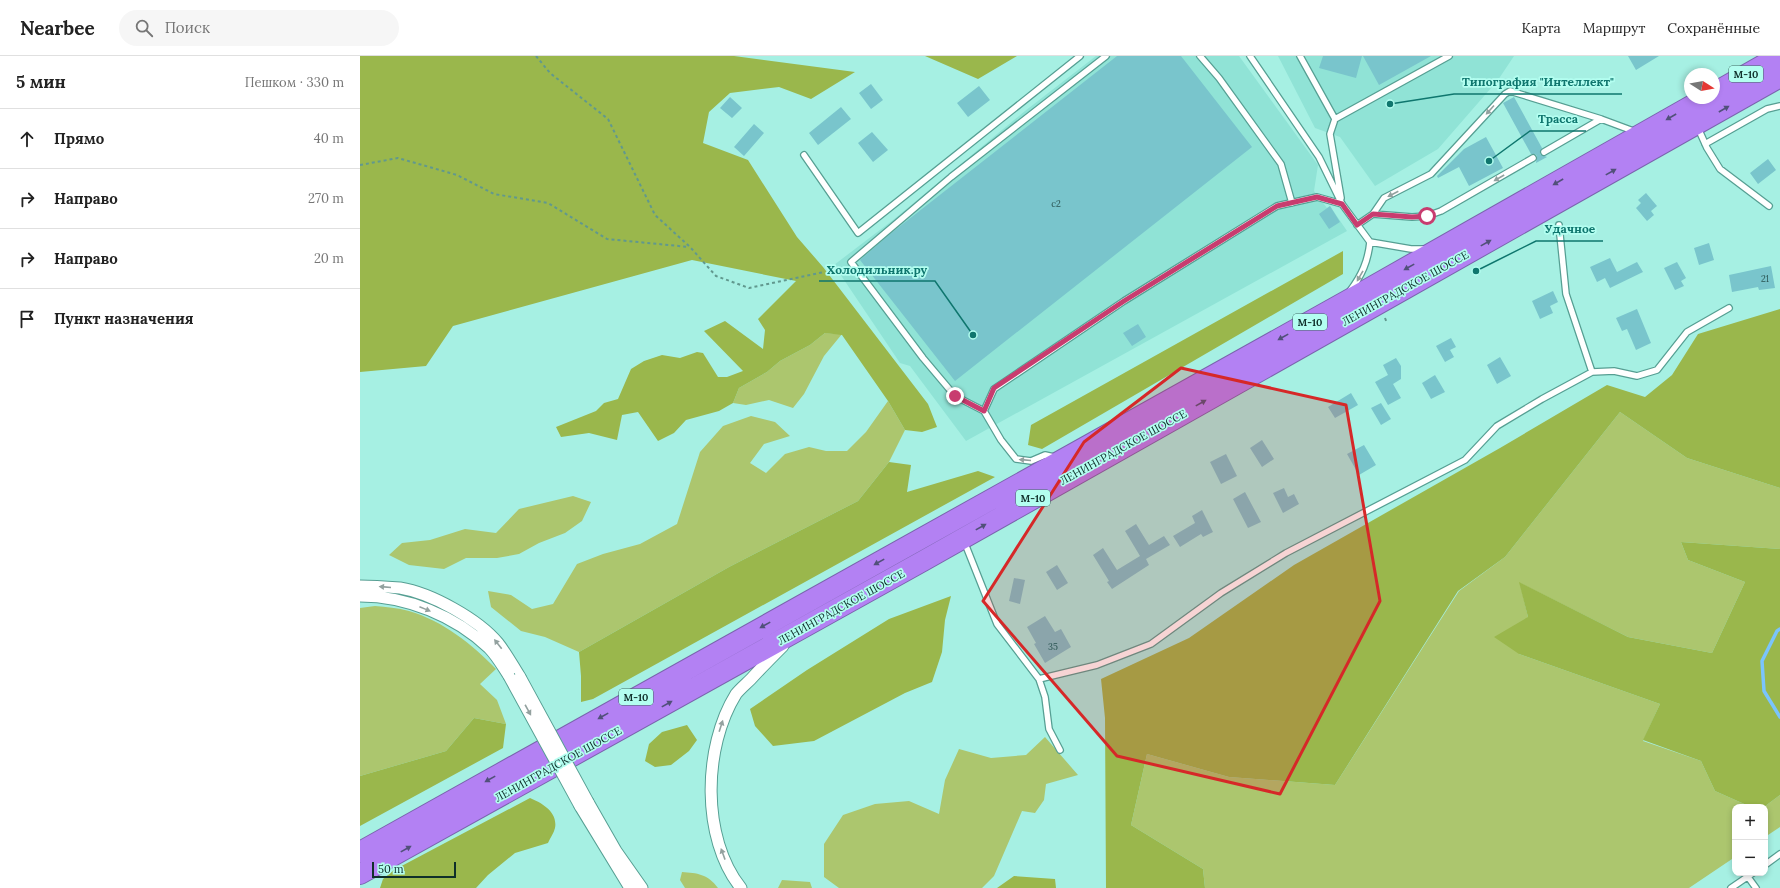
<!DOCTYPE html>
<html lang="ru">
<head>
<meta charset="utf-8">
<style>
	:root { --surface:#fff; --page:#f6f6f6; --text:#222; --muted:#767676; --line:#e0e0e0 }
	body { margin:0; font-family:Lora,serif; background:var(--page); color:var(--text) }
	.controls { position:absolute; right:12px; bottom:12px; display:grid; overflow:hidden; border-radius:8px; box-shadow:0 2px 6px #0003 }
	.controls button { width:36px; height:36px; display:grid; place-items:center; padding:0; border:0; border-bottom:1px solid var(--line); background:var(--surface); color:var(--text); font:20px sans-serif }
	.compass { position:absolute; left:1324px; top:12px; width:36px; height:36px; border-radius:50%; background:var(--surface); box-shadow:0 2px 6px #0003; rotate:101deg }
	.scale { position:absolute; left:12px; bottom:10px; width:84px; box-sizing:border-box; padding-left:4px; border:2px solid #0f2f2a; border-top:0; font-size:11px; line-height:14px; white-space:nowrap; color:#0f2f2a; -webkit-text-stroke:3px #b3fef0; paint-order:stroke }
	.stop { position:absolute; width:12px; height:12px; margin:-9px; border:3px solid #c83c6f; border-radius:50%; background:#fff }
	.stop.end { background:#c83c6f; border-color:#fff; box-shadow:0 1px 4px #0008 }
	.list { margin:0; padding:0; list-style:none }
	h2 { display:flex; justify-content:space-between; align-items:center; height:52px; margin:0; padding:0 16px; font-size:17px }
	h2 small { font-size:13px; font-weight:400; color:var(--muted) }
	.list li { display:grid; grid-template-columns:26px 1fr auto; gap:12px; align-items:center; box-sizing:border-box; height:60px; padding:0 16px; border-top:1px solid var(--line) }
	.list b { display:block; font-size:15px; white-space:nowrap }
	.list em { font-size:13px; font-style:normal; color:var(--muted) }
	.icon { flex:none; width:22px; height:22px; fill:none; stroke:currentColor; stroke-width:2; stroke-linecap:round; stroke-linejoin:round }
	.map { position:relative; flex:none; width:1420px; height:832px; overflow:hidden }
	header { display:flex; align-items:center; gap:24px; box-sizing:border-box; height:56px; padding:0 20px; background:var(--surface); border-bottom:1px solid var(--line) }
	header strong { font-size:19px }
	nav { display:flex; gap:22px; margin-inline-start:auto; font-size:14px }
	.search { width:280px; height:36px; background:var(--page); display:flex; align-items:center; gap:10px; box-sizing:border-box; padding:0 14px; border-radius:22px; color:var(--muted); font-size:15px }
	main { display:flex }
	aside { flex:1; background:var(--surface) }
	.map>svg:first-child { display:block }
	.built { fill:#90e3d6 }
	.green { fill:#acc66e }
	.forest { fill:#9ab74c }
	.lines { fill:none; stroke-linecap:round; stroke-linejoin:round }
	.stream { stroke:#7ac4fd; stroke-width:3.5 }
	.building { fill:#79c5cc }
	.lane-casing { stroke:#569f93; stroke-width:8 }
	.street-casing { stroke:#569f93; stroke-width:13 }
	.highway-casing { stroke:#7a64ad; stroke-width:22 }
	.path { stroke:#61988e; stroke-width:2; stroke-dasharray:3 3; stroke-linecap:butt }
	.lane { stroke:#fff; stroke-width:5.5 }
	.street { stroke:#fff; stroke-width:11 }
	.highway { stroke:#b381f3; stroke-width:20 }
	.street-bridge-casing { stroke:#569f93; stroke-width:13; stroke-linecap:butt }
	.street-bridge { stroke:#fff; stroke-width:11 }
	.oneway { fill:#51507a }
	.oneway2 { fill:#93a19f }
	.route { stroke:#c83c6f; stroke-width:5 }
	.marked { fill:#d62828; fill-opacity:0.2; stroke:#d62828; stroke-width:3; stroke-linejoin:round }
	.labels { text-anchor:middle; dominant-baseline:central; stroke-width:3.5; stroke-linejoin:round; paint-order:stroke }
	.number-label { font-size:9px; fill:#2a5452 }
	.shield { fill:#b3fef0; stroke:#406d65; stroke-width:1 }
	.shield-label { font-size:10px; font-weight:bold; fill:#0f2f2a }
	.street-label { font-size:11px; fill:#0f2f2a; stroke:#b3fef0 }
	.leader { fill:none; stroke:#0f766e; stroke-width:1.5 }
	.callout-dot { fill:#0f766e; stroke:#b3fef0; stroke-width:1.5 }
	.callout-label { font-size:12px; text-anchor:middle; font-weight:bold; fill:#0f766e; stroke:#b3fef0; stroke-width:3.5; stroke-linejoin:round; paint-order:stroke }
</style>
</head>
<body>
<header>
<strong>Nearbee</strong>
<div class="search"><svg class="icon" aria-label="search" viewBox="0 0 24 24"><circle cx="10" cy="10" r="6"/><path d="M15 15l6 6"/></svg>Поиск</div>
<nav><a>Карта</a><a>Маршрут</a><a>Сохранённые</a></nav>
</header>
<main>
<aside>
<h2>5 мин<small>Пешком · 330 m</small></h2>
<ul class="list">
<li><svg class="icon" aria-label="ahead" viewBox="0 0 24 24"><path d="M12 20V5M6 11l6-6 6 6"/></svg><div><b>Прямо</b></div><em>40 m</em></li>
<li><svg class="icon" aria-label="right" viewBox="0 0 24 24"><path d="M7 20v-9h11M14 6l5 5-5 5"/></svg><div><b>Направо</b></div><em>270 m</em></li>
<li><svg class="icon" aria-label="right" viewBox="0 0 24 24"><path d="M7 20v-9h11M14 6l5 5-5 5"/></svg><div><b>Направо</b></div><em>20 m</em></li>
<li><svg class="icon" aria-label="arrive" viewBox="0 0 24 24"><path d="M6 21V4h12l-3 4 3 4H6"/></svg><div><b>Пункт назначения</b></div></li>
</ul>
</aside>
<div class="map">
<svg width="1420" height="832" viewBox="0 0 1420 832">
	<rect width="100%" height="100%" fill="#a6f0e3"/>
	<!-- built -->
	<path class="built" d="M736,0H879L958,109L954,135L967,152L970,150L987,175L606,385L550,310L540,307L474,209L533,164L665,55Z
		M918,0H1154L1138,24L1078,93L1015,130L980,81L955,72Z"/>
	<!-- green -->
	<path class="green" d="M465,277L482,278L464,300L444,338L433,352L409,344L386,349L373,347L379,332L407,316L420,305L450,289Z
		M528,345L545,374L529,406L498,445L369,511L219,596L185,581L161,575L131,551L128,535L151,539L172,553L193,548L217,508L243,498L280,488L317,468L340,396L363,370L391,360L415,366L430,380L404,388L390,407L406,417L425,398L449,391L466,395H487L506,376Z
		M1260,356L1327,402L1420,432V493L1321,486L1328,504L1385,526L1352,597L1268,581L1160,527L1168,561L1159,598L1300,648L1283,685L1341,705L1355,735L1391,751H1375V801L1329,832H845L843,813L771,769L787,698L869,721L975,729L1099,535L1145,501Z
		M213,440L231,446L222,465L205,477L179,487L159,498L137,502H106L84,513L49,509L29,499L42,487L70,484L105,473L136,477L159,453Z
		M15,550C26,551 38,552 49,555C83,565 112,588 136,613L120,628L137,644L146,668L114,662L86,695L0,720V552Z
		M685,681L718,719L686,728L684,744L675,757L662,755L634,820L622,832H479L464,821V788L483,759L515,748L549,745L579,758L585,724L599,693L631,702L666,699Z
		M1420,739V771L1405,781L1404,751Z
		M322,816C337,817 348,818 358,832H325L320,824Z
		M422,824L450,826L452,832H418Z"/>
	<!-- forest -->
	<path class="forest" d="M0,0H374L495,16L451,43L419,31L370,37L349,56L343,87L388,104L437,181L463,211L568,348L577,371L562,376L545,374L528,345L482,279L465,277L450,289L420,305L407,316L379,332L373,347L359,355L326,364L314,377L298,385L278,356L262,359L257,384L229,377L201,381L196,371L236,355L244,347L258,343L271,313L284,305L302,299L320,302L337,296L343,297L358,321H367L383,315L344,275L365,265L403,293L405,274L398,263L436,225L332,204L93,270L66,310L0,316Z
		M565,0H657L618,23Z
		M983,195V218L682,393L668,389L671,369Z
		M1420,253V432L1327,402L1260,356L1145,501L1098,535L975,729L869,721L787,698L771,769L843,813L845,832H746L745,662L741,623L829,582L934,509L1140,392L1247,329L1285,341L1312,319L1338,278Z
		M529,406L551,409L547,436L618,415L635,421L233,643L221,646V620L219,596L369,511L498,445Z
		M1321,486L1420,493V739L1404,751H1391L1355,735L1341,705L1283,684L1300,648L1159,598L1134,581L1168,561L1159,526L1268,581L1352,597L1385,526L1328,504Z
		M591,540L585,564L582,596L572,626L545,637L454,685L413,690L395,670L390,653L447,614L529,563Z
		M114,662L146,668L143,692L0,770V720L86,695Z
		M327,669L337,684L329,695L311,709L295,711L285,705L289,688L302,676Z
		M170,742C182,747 198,756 195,772C194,777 190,782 188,787L155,797L128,819L116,832H20L23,823L34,814Z
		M654,820L695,823L696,832H637Z"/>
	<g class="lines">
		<!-- stream -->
		<path class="stream" d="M1420,573L1417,575L1402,605L1404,635L1420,661"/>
	</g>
	<!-- building -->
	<path class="building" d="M757,0H821L892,91L595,325L500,204L530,178Z
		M963,0H1002L996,22L959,12Z
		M1003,0H1071L1019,29Z
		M1268,0H1299L1276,14Z
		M511,28L523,44L511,53L499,37Z
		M619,30L630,44L608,61L597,47Z
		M370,41L382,52L372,62L360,52Z
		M1154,41L1182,92L1180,98L1187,101L1176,107L1177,100L1175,98H1171L1143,47Z
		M481,51L491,63L458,89L449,77Z
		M394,68L404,77L384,100L374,91Z
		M512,76L528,94L513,106L498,87Z
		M1126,81L1143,112L1109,130L1099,111L1078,122L1077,120L1104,93Z
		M1408,103L1416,114L1398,128L1390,117Z
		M1286,137L1297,150L1291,155L1294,159L1287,165L1276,152L1281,147L1278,144Z
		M970,150L980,166L969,173L959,158Z
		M1349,187L1354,204L1339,209L1334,192Z
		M1250,202L1257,216L1277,206L1283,216L1250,232L1245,222L1237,226L1230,211Z
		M1317,206L1326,222L1321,225L1324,230L1315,234L1304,212Z
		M1411,210L1415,232L1399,234L1398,231L1372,236L1369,219Z
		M1193,235L1198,246L1190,250L1193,257L1180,263L1172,245Z
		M1277,253L1291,287L1276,294L1267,273L1262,275L1256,262Z
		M778,268L786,281L772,290L763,277Z
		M1091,282L1096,291L1090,294L1094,301L1085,306L1076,290Z
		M1140,301L1151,320L1137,328L1127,309Z
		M1036,302L1041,310V323L1033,328L1041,342L1028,349L1015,326L1028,319L1023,309Z
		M1075,319L1085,336L1071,343L1062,327Z
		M991,337L998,349L975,362L968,351Z
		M1021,347L1031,363L1021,369L1011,352Z
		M902,384L914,403L902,411L890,392Z
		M1004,389L1016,409L999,419L987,398Z
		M866,398L877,420L861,428L850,406Z
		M924,432L928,441L934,438L939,448L923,457L913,437Z
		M885,436L901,466L888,472L873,443Z
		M842,454L853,476L843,481L841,478L820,491L813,480L835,467L832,460Z
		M776,468L789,489L804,480L810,489L786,503L789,509L752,533L747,526L749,525L733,499L743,492L757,514L780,500L765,475Z
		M697,509L708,527L697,534L686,516Z
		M654,522L665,524L660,548L649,545Z
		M685,560L695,576L701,573L711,591L685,607L674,588L676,587L667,571Z"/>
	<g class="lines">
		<!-- lane casing -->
		<g class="lane-casing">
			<path id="lane" d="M840,0L859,22L921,108L932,147
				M890,0L959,101L982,148L1010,186C1008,205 1002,219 990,235
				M940,0L975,63
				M1338,72L1347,92L1360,113L1409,150
				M1345,88L1407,53L1420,50
				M1184,96L1241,63L1276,76
				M444,99L498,177L720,0
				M981,142L970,78L975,63L1089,0
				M1013,158L1024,142L1071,118L1145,38L1150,35L1241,63
				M997,169L1013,158L1052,161L1067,160L1081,155L1173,102
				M1199,169L1206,238L1232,316
				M1010,186L1051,193H1065
				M624,355L595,340L563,302L491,206L591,121L746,0
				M694,401L685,399L671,405L656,403L641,384L624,355L634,333L764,245L917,150L957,141L982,148
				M604,485L637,568L679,623L685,641L689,673L700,694
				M679,623L737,609L791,588L861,537L926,497L1105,404L1137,370L1182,343L1232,316L1254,315L1277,320L1297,314L1327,276L1369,252
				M1405,809L1420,798
				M1388,821L1396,832
				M1371,832L1393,817"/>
		</g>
		<!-- street casing -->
		<g class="street-casing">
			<path id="street" d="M0,530C13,530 27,531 40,532C71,537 118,563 138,587C146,597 153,610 160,621
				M0,540C47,540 95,560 129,592C137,600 143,611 149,620
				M228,746L256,795L282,832
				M220,750L270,832
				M381,832C341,782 343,691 376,638C380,633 386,628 391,623C401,612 412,601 423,590"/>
		</g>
		<!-- highway casing -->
		<g class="highway-casing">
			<path id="highway" d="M1354,37L1419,0
				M0,796L1008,233L1345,42
				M0,818L563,505L1420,21"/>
		</g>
		<!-- path -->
		<path class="path" d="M176,0L190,17L248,63L295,159L330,191L356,220L389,232L464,216
			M0,109L38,102L97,119L134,138L188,147L247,183L329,191
			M1025,262L1027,267"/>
		<!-- lane -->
		<use href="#lane" class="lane"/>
		<!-- street -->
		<use href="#street" class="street"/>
		<!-- highway -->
		<use href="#highway" class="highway"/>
		<!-- street-bridge casing -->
		<g class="street-bridge-casing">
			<path id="street-bridge" d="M149,620L220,750
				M160,621L228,746"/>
		</g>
		<!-- street-bridge -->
		<use href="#street-bridge" class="street-bridge"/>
	</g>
	<!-- one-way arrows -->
	<defs><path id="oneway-solid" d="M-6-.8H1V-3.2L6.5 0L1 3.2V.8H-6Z"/></defs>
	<g class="oneway">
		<use href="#oneway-solid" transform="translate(1364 53) rotate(-30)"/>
		<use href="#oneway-solid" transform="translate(1311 61) rotate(150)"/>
		<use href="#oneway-solid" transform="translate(1251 116) rotate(-29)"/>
		<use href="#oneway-solid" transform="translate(1198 126) rotate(150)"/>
		<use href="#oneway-solid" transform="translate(1126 187) rotate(-29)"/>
		<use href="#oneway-solid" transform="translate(1049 211) rotate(151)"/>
		<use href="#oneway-solid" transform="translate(923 281) rotate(151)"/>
		<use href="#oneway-solid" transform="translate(841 347) rotate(-29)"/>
		<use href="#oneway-solid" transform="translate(621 471) rotate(-29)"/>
		<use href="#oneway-solid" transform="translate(519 506) rotate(151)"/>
		<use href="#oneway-solid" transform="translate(405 569) rotate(151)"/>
		<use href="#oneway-solid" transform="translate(307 648) rotate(-29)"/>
		<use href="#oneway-solid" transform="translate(243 660) rotate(151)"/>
		<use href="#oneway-solid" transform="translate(130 723) rotate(151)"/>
		<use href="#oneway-solid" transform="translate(46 793) rotate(-29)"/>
	</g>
	<g class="oneway2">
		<use href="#oneway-solid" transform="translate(1130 54) rotate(132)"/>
		<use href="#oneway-solid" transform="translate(1139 122) rotate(150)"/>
		<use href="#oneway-solid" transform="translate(1033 138) rotate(153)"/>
		<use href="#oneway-solid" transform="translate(1000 220) rotate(120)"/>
		<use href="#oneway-solid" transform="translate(665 404) rotate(-175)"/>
		<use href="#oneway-solid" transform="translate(25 531) rotate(-175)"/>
		<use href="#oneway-solid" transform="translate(65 553) rotate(22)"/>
		<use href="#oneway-solid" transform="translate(138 588) rotate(-128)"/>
		<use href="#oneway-solid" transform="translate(168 654) rotate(61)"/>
		<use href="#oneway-solid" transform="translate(361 670) rotate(-72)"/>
		<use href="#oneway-solid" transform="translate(363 798) rotate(-110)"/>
	</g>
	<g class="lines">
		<!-- route -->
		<path class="route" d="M595,340L624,355L634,332L764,245L917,150L957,141L982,148L997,169L1013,158L1052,161L1067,160"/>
	</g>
	<!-- marked area -->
	<path class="marked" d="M821,312L986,349L1020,545L920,738L757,700L623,545L724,386Z"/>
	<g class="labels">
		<!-- number labels -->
		<g class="number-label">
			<text x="696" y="147">с2</text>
			<text x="1405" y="222">21</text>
			<text x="693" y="590">35</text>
		</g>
		<!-- shield labels -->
		<g class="shield">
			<rect x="1369" y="10" width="34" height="16" rx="3"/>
			<rect x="933" y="258" width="34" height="16" rx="3"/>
			<rect x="656" y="434" width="34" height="16" rx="3"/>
			<rect x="259" y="633" width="34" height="16" rx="3"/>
		</g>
		<g class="shield-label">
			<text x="1386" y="18">М-10</text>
			<text x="950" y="266">М-10</text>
			<text x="673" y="442">М-10</text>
			<text x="276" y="641">М-10</text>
		</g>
		<!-- street labels -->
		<g class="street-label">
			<text transform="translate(1045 232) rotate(-29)">ЛЕНИНГРАДСКОЕ ШОССЕ</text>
			<text transform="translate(763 391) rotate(-29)">ЛЕНИНГРАДСКОЕ ШОССЕ</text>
			<text transform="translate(481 551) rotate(-29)">ЛЕНИНГРАДСКОЕ ШОССЕ</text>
			<text transform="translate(198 708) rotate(-29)">ЛЕНИНГРАДСКОЕ ШОССЕ</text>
		</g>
	</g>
	<!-- callouts -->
	<path class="leader" d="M1030 48L1094 38H1262M1129 105L1170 75H1226M1116 215L1176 185H1243M613 279L575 225H459"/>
	<g class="callout-dot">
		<circle cx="1030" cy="48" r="4"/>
		<circle cx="1129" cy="105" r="4"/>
		<circle cx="1116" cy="215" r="4"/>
		<circle cx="613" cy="279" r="4"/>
	</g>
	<g class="callout-label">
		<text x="1178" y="30">Типография "Интеллект"</text>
		<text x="1198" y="67">Трасса</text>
		<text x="1210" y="177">Удачное</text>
		<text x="517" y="218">Холодильник.ру</text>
	</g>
</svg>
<div class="controls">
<button>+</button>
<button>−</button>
</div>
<svg class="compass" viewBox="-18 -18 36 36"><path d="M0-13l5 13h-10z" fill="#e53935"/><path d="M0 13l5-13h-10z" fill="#767676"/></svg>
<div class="scale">50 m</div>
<div class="stop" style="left:1067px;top:160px"></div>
<div class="stop end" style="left:595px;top:340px"></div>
</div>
</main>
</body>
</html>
